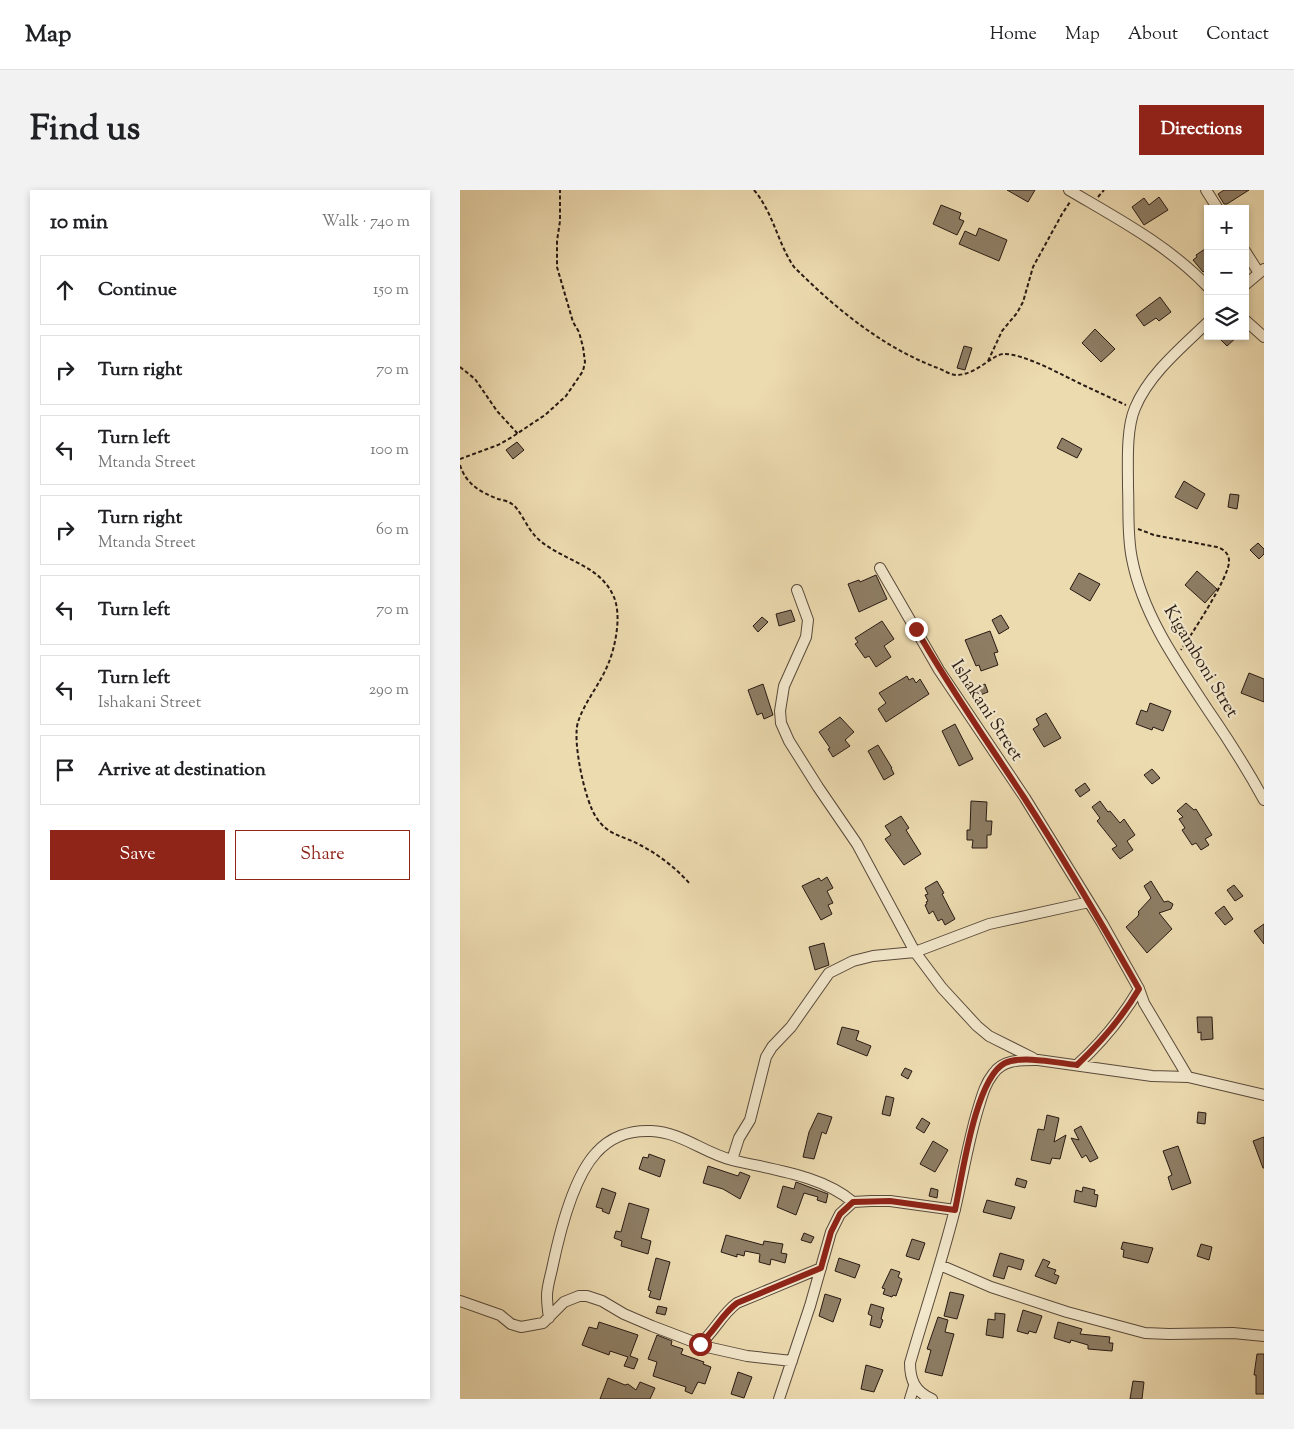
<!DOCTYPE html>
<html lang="en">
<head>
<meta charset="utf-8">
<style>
	:root { --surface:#fff; --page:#f2f2f2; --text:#202124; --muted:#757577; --line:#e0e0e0; --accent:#8f2418 }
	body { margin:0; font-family:"Sorts Mill Goudy",serif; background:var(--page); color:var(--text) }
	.controls { position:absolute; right:15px; top:15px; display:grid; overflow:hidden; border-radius:0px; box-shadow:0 2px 8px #0003 }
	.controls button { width:45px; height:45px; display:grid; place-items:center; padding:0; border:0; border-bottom:1px solid var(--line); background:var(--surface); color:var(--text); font:25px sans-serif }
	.stop { position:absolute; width:15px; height:15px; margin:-11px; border:4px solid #8f2418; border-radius:50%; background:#fff }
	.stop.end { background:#8f2418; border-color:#fff; box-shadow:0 1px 5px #0008 }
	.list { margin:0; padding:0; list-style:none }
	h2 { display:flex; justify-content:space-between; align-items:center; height:65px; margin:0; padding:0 20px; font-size:21px }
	h2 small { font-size:16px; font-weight:400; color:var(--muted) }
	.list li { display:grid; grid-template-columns:32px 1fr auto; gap:15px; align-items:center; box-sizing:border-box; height:70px; margin:0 10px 10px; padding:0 10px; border:1px solid var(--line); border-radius:0px }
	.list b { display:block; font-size:19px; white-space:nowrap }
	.list p { margin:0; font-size:16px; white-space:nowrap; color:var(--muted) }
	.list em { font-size:16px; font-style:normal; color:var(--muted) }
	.actions { display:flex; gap:10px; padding:15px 20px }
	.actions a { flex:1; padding:11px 0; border:1px solid var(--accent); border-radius:0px; text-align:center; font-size:18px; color:var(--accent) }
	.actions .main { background:var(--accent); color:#fff }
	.icon { flex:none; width:28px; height:28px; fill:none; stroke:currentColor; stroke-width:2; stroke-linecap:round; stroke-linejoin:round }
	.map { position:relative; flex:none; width:804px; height:1209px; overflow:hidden; border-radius:0px }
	header { display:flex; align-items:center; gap:30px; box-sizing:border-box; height:70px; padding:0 25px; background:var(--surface); border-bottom:1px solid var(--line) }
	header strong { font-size:24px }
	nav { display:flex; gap:28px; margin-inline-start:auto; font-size:18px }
	.intro { display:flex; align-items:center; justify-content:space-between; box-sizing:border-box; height:120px; padding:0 30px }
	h1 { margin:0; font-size:35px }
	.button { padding:12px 22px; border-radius:0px; background:var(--accent); color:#fff; font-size:18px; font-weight:700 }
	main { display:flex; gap:30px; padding:0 30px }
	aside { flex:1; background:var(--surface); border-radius:0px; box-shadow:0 2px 8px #0003 }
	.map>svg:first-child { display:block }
	.building { fill:#8e7e65; stroke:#281a14 }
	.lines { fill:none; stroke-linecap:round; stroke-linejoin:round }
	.minor-casing { stroke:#594a3b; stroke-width:12 }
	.path { stroke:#281a14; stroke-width:2; stroke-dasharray:4 2.5; stroke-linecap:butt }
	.minor { stroke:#f3e8cc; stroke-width:10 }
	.route { stroke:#8f2418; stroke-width:6 }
	.labels { text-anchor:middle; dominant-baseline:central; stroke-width:4.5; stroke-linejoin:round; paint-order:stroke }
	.street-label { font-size:18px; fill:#281a14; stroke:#f3e8cc }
</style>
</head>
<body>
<header>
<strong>Map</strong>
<nav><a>Home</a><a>Map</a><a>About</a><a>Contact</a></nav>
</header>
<div class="intro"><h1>Find us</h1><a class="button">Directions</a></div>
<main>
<aside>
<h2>10 min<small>Walk · 740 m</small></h2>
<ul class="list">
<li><svg class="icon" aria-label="ahead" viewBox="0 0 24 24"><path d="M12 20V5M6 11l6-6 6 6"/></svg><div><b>Continue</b></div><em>150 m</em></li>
<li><svg class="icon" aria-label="right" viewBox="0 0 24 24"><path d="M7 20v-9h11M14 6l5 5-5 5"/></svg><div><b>Turn right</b></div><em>70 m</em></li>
<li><svg class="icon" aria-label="left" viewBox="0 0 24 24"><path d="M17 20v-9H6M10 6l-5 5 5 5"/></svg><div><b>Turn left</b><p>Mtanda Street</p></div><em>100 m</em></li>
<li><svg class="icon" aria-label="right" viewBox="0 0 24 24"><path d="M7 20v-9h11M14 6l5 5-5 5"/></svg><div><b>Turn right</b><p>Mtanda Street</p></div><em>60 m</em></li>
<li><svg class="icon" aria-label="left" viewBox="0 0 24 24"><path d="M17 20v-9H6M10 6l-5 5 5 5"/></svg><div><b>Turn left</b></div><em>70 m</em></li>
<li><svg class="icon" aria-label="left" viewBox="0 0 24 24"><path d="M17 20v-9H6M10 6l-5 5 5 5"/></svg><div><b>Turn left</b><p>Ishakani Street</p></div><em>290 m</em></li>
<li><svg class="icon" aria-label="arrive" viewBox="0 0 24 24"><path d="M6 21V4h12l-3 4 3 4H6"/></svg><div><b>Arrive at destination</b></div></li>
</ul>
<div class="actions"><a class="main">Save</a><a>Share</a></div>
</aside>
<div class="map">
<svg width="804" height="1209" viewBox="0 0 804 1209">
	<rect width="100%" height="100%" fill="#eddbb0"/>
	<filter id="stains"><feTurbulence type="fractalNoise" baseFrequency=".004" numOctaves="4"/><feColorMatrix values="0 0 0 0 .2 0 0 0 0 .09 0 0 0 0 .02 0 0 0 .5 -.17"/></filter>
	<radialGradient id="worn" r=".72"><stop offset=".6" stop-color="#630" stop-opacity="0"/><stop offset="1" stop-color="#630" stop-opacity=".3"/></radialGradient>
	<!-- building -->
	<path class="building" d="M547,0H575L568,12Z
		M764,0H789L767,14H764L758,4Z
		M699,7L708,20L684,35L672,17L684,8L689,15Z
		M481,15L501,23L499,29L504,31L497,45L473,34Z
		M519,38L547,50L539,71L499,54L505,41L516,46Z
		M745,59L748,63V78L743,82L733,70L737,67L736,65Z
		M700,107L711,122L699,131L696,128L684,136L676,125Z
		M635,139L655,159L641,172L622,153Z
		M757,146H778L767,156Z
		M504,156L512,158L505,180L497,178Z
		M602,248L622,259L617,268L597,258Z
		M57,252L64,260L53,269L46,260Z
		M724,291L745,304L737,319L715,307Z
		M770,304L779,305L777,319L768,317Z
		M798,353L804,359V364L799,369L790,360Z
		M737,381L757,399L745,413L725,395Z
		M619,383L640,394L630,411L610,399Z
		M416,385L427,409L399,422L388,394L399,390L400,392Z
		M331,420L335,431L319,436L316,424Z
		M541,425L549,438L539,444L532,430Z
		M302,427L308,432L298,442L293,436Z
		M422,431L434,449L424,456L431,467L416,477L409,466L405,468L395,454L398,452L395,448Z
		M530,441L538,462L534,463L538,475L521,481L519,475L516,476L505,450Z
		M789,483L804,489V512L781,503Z
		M447,486L449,490L453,488L456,493L460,489L469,504L426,532L418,519L426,513L419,503Z
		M303,494L313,525L304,529L302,523L297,525L288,500Z
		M525,494L528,502L520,505L517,498Z
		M690,513L711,521L703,541L693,537L692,540L676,534L681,520L687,522Z
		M586,523L601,548L584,557L573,539L579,535L576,529Z
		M380,527L394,542L385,550L390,556L373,567L368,559L370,558L359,542Z
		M495,534L513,569L499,576L482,541Z
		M418,555L432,578H431L434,584L424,590L408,561Z
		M692,579L700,588L692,594L684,585Z
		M625,593L630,600L620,607L615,600Z
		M511,611L527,612L526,631H532L531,645H527V658H512L513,650H507V640H510Z
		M640,611L648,622L650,621L660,633L664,629L675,645L667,651L673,660L660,669L652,659L657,656L637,631L640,628L632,617Z
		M726,613L734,620L736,619L752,645L745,649L749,655L741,660L736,653L732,655L722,640L725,638L719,629L723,627L717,621Z
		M441,626L449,638L446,640L461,664L444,675L425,649L431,645L425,636Z
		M367,687L373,698L367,701L373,713L368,715L372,724L361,730L342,696L359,688L361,691Z
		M477,691L484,703L482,704L495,729L485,735L482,729L478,731L473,721L469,724L465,715L467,714L466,712L468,711L465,705L468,704L465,698Z
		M691,691L704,712L708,711L713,714L711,719L699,723L712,739L687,763L666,737L678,726L679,723L678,722L691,708L684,696Z
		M774,695L783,706L775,711L767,700Z
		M764,716L773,729L765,735L755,723Z
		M804,734V754L794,741Z
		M364,753L369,775L355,780L349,757Z
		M737,827H752L753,849L741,850V842L738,843Z
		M382,837L399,841L396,850L411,856L407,866L377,854Z
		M445,878L452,881L448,889L441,885Z
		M426,906L434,908L430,926L422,924Z
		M738,922L746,923L745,934L737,933Z
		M358,923L372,927L366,944L362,942L354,969L343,967L349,942Z
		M587,925L599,928L594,952L606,945L600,969L592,968L590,974L571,970L578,939L584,940Z
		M462,928L470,933L464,943L456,938Z
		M621,936L638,968L630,972L626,965L622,968L611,948L619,950L614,940Z
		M804,947V978H803L793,951Z
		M473,951L488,960L475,982L460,974Z
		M718,956L731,993L712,1000L708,987L712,985L703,961Z
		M189,964L205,970L200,987L179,979L183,967L188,968Z
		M248,976L278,986L280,982L290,986L280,1009L263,999L243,993Z
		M557,988L567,991L565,998L555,995Z
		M336,992L368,1004L366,1013L357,1010L358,1007L344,1003L336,1025L317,1017L323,996L334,999Z
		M623,997L635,1000L634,1004L638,1005L636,1017L614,1012L616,1000L622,1002Z
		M142,998L156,1003L149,1024L142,1021L143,1019L136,1017Z
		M471,998L478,1000L477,1008L469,1006Z
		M527,1010L555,1017L551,1029L523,1022Z
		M169,1013L189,1019L181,1048L191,1051L188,1064L161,1056L162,1051L154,1048L156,1041L161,1042Z
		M344,1043L354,1047L351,1053L341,1050Z
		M266,1045L303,1055L304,1051L323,1054L321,1063L327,1064L325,1073L311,1069L310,1075L299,1072L300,1064L285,1061L284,1066L277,1064V1067L261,1062Z
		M452,1049L465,1053L459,1070L446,1066Z
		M663,1052L693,1058L688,1073L663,1067L664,1060L661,1059Z
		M741,1054L752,1057L749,1070L737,1066Z
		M540,1063L564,1070L561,1080L548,1076L544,1089L533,1086Z
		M196,1068L210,1072L200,1110L189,1107L191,1101L188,1100Z
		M379,1068L400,1075L395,1088L375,1081Z
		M583,1069L590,1072L587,1077L596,1080L594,1084L599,1086L596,1094L575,1086Z
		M431,1079L440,1082L438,1087L442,1089L436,1106L433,1105L432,1107L423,1104L425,1099L422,1098Z
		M490,1102L504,1105L497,1129L484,1126Z
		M365,1104L381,1109L373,1132L359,1126Z
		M411,1114L424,1118L421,1129L423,1130L420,1138L410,1135L412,1126L408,1124Z
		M198,1116L207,1118L205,1125L196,1123Z
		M563,1120L582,1126L576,1143L569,1141L568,1144L557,1141Z
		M535,1123L545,1124L543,1148L526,1145L528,1129L535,1130Z
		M478,1127L488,1130L485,1142L494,1144L482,1186L465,1182L471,1160L467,1159Z
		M139,1132L178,1145L170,1166L178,1169L174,1179L164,1176L168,1167L150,1161L149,1165L122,1155L129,1137L137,1139Z
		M598,1132L622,1139L620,1144L650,1147L649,1153H653L652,1161L628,1159V1155L611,1150L610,1153L594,1148Z
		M197,1145L212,1151L211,1155L223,1159L221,1164L244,1172L243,1174L251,1177L245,1194L238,1192L232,1204L225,1201L226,1197L193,1186L197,1172L188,1169Z
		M797,1164H804V1204H796V1185H794Z
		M406,1175L423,1180L414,1202L401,1199Z
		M278,1182L292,1187L284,1208L271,1204Z
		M148,1188L165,1195L168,1194L176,1200L180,1192L195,1198L190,1209H140Z
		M673,1191L684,1192L682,1209H670Z"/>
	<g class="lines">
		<!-- minor casing -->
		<g class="minor-casing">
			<path id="minor" d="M609,0C658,29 708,55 748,97
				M746,0L758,19
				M785,61L799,83
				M785,95L804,79
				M785,130L804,147
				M748,132C722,157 689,184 675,218C666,239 668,274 668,297C669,321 667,345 672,369C683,425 717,473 748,520C768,549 787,579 804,610
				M420,378L479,480L565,608L642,733L679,799L684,813L728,887
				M337,400L348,430L346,447L324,496L320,521L321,533L329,551L358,597L397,654L455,762L482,798L517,836L529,846L573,868
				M617,875C642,852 662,828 679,799
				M272,970L279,948L290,930L306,867L312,857L331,837L369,783L393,771L413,766L455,762L529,734L629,712
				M480,1075L531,1097L607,1122L685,1143L709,1144L773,1143L804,1146
				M0,1111L40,1125L51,1134L61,1137L83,1133L104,1112L119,1106H127L142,1111L164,1124L192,1136L247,1157L287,1166L332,1171
				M89,1128C88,1121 87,1113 87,1106C87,1097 90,1088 92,1079C99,1045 112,989 136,963C150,947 170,940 191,941C221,942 244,963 272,970C313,980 361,985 393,1012
				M240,1154C254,1142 262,1124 277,1113L361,1078
				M319,1209L350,1116L371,1042L380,1024L393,1012L411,1011H430L495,1020
				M450,1209L454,1196
				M472,1209C455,1202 450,1190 450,1173C465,1121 482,1071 495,1019C503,985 508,952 518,919C522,906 525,894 533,884C543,869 562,870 578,870L692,886L728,887L804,905"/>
		</g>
		<!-- path -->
		<path class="path" d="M294,0C314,24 317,52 334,77C375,118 421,156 475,177C482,179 490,185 496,185C517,185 532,164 544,164C565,164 602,185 621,194C636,201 651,208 666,215
			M638,7L644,0
			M528,171L542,141L557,123L563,112L573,77L602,24L610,12
			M0,177L15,189L37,221L58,244
			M0,269L38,255L52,247L85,225L106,206L123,181L125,172L123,157L119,142L113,132L97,77V51L100,31V0
			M0,275C6,294 20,302 38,309C42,310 48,311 52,314C60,319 67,338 76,347C99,370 138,373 153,405C162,423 156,454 149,472C141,493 125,511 118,532C112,551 125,611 136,627C148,646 162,645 180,655C198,664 217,679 230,694
			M678,339L694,345L757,357C763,359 769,363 769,371C770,386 731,445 721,460"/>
		<!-- minor -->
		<use href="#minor" class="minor"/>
	</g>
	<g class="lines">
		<!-- route -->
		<path class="route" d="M240,1154C254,1142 262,1124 277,1113L361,1078L371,1042L380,1024L393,1012L430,1011L495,1020C502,988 515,888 545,873C562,865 598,873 617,875C641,852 662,828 679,799C642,734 604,669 563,606C527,551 489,497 456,439"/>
	</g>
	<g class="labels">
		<!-- street labels -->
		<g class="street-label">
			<text transform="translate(740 472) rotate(59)">Kigamboni Stret</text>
			<text transform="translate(526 521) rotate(57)">Ishakani Street</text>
		</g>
	</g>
	<rect width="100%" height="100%" filter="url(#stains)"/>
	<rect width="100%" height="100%" fill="url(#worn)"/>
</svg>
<div class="controls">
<button>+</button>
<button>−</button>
<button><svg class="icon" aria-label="layers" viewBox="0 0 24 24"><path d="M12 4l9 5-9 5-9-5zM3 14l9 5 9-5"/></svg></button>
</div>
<div class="stop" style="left:240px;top:1154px"></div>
<div class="stop end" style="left:456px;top:439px"></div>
</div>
</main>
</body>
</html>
